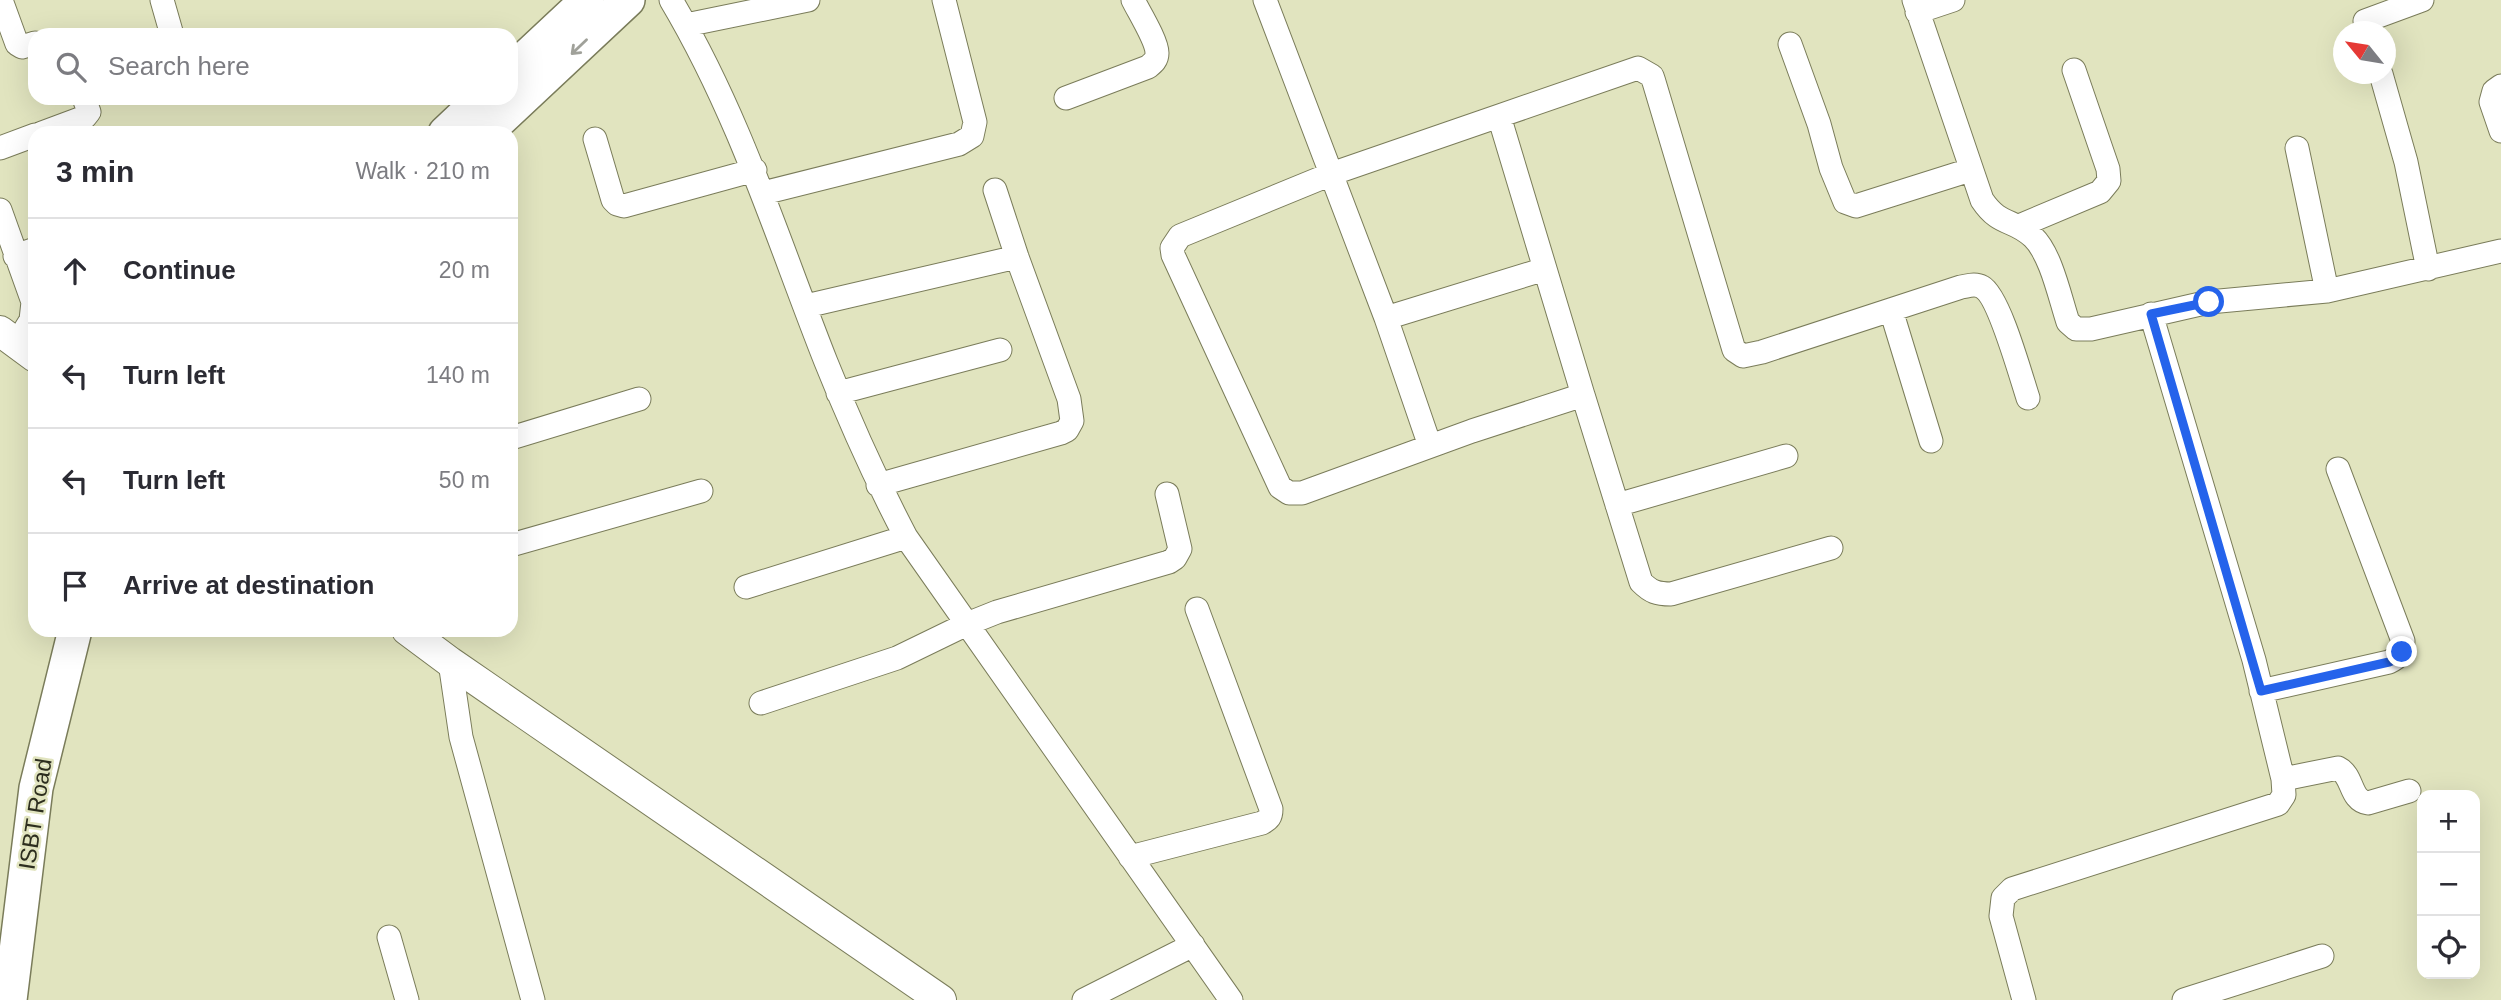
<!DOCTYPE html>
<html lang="en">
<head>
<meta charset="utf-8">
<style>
	:root { --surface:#fff; --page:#f7f7f7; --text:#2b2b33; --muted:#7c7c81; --line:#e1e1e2 }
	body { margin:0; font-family:Helvetica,sans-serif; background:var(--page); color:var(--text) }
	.controls { position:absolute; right:21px; bottom:21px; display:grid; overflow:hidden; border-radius:14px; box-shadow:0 7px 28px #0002 }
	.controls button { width:63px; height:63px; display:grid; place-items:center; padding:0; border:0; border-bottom:2px solid var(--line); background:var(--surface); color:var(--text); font:35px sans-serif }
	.compass { position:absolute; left:2333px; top:21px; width:63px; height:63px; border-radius:50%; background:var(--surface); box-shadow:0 7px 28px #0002; rotate:300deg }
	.stop { position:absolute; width:21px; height:21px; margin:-16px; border:5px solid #2563eb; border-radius:50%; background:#fff }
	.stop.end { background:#2563eb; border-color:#fff; box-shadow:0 2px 7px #0008 }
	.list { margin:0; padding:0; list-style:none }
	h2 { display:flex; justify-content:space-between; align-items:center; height:91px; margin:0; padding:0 28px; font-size:30px }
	h2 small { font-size:23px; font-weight:400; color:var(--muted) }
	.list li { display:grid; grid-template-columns:46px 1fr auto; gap:21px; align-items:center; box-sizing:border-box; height:105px; padding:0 28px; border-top:2px solid var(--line) }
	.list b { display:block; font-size:26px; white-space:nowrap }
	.list em { font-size:23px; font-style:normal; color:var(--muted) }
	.icon { flex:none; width:38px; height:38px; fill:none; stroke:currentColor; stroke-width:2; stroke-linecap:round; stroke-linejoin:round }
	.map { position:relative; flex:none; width:2501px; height:1000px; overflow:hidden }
	.search { position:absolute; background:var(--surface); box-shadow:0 7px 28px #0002; left:28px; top:28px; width:490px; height:77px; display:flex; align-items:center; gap:18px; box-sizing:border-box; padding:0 24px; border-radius:21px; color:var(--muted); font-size:26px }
	.panel { position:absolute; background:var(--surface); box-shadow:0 7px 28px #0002; left:28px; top:126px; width:490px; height:511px; border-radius:21px }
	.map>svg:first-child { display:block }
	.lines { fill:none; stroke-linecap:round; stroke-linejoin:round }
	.minor-casing { stroke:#7a7c5a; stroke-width:25 }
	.major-casing { stroke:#7a7c5a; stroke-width:32 }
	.highway-casing { stroke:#7a7c5a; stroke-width:36 }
	.minor { stroke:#fff; stroke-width:23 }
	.major { stroke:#fff; stroke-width:30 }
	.highway { stroke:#fff; stroke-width:33 }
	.oneway { stroke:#a0a19a }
	.route { stroke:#2563eb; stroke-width:9 }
	.labels { text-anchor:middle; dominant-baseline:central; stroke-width:5; stroke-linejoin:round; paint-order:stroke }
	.street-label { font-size:23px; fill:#2d2e1f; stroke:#e1e4bf }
</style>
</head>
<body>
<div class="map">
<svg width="2501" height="1000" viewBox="0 0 2501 1000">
	<rect width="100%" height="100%" fill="#e1e4bf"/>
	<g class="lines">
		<!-- minor casing -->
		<g class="minor-casing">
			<path id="minor" d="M1,0L17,44L22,47L35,43
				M162,0L172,35
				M671,0C740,116 777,238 826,362C850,422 876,480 906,537L1231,1000
				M1265,0L1386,318
				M1914,0L1982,200C2000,227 2013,218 2033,237C2051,254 2060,298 2068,322L2076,329H2091L2209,302L2327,291L2501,251
				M1917,12L1953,0
				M2365,21L2422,0
				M686,25L808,0
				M1790,44L1819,124L1831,168L1845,202L1856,206L1970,170
				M2381,74L2406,162L2428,269
				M2501,86L2494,91L2491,102L2501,131
				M1066,98L1148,67C1153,63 1157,60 1157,53C1157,41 1139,12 1133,0
				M1499,116L1331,174L1180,236L1172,248L1173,255L1280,487L1289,493H1302L1472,431L1583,395L1499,116L1638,68L1652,76L1654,82L1734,350L1743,356L1762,352L1961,287C1968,286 1975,283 1982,287C1999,296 2021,377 2028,398
				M42,133L85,117L89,112L84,98
				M595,139L613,200L617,204L624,206L755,170
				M0,148L35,135
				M2297,148L2327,291
				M763,193L959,144L972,136L975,122L944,0
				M0,210L33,302L31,320L17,343
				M2019,226L2100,192L2109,181L2108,169L2074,70
				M15,256L35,249
				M806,306L1017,257
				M1891,310L1931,441
				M838,393L1000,350
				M1583,395L1641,582C1651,592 1657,594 1671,594L1831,548
				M511,438L639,399
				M1430,446L1386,318L1545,269
				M878,485L1061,433L1067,430L1072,421L1069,399L1017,257L995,190
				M1617,505L1786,456
				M511,545L701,491
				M746,587L906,537
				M450,662L461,737L533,1000
				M2261,691L2389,662C2399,657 2403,653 2403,641L2338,469
				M761,703L897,658L967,624L997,612L1169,562L1175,558L1180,549L1167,494
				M2283,779L2338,768C2354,776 2349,800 2368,803L2409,791
				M1130,857L1262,823C1269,819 1271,817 1271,809L1197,609
				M389,937L407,1000
				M1084,1000L1193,945
				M2024,1000L2001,916L2003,898L2012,889L2278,804L2284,795L2283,779L2254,660L2151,314
				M2184,1000L2322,956"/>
		</g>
		<!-- major casing -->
		<g class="major-casing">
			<path id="major" d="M0,331L35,357
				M407,630L450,662L941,1000"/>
		</g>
		<!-- highway casing -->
		<g class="highway-casing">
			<path id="highway" d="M511,71L587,0
				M445,133L482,98
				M486,133L628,0
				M10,1000L36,788L75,630"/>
		</g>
		<!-- minor -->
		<use href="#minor" class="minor"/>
		<!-- major -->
		<use href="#major" class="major"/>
		<!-- highway -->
		<use href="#highway" class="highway"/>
	</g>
	<!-- one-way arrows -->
	<defs><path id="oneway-shaft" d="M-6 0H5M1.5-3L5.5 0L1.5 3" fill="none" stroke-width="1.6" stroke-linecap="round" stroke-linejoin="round" transform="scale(1.75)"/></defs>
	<use class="oneway" href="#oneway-shaft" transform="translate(579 47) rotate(136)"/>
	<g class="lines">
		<!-- route -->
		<path class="route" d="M2209,302L2151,314L2261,691L2389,662L2396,659L2402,652"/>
	</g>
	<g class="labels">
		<!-- street labels -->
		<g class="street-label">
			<text transform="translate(35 814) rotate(-81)">ISBT Road</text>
		</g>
	</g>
</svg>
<div class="controls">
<button>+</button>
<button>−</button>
<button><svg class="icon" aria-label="locate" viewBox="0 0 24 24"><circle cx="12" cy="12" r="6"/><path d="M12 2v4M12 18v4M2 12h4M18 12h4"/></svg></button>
</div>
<svg class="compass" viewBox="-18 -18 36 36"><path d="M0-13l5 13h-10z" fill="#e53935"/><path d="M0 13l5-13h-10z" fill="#7c7c81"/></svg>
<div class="stop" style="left:2209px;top:302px"></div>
<div class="stop end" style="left:2402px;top:652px"></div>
<div class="search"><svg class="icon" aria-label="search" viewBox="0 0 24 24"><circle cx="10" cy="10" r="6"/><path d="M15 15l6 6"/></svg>Search here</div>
<section class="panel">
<h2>3 min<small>Walk · 210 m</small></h2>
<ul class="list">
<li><svg class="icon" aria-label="ahead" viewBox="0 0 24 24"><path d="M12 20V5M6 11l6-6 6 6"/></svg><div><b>Continue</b></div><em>20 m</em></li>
<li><svg class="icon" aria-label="left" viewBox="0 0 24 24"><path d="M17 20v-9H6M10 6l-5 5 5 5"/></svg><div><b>Turn left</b></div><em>140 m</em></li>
<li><svg class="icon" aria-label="left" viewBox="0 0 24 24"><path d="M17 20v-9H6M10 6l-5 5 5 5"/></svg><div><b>Turn left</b></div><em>50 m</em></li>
<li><svg class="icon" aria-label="arrive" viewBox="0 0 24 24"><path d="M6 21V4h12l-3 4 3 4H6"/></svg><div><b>Arrive at destination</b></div></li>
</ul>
</section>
</div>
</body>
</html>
